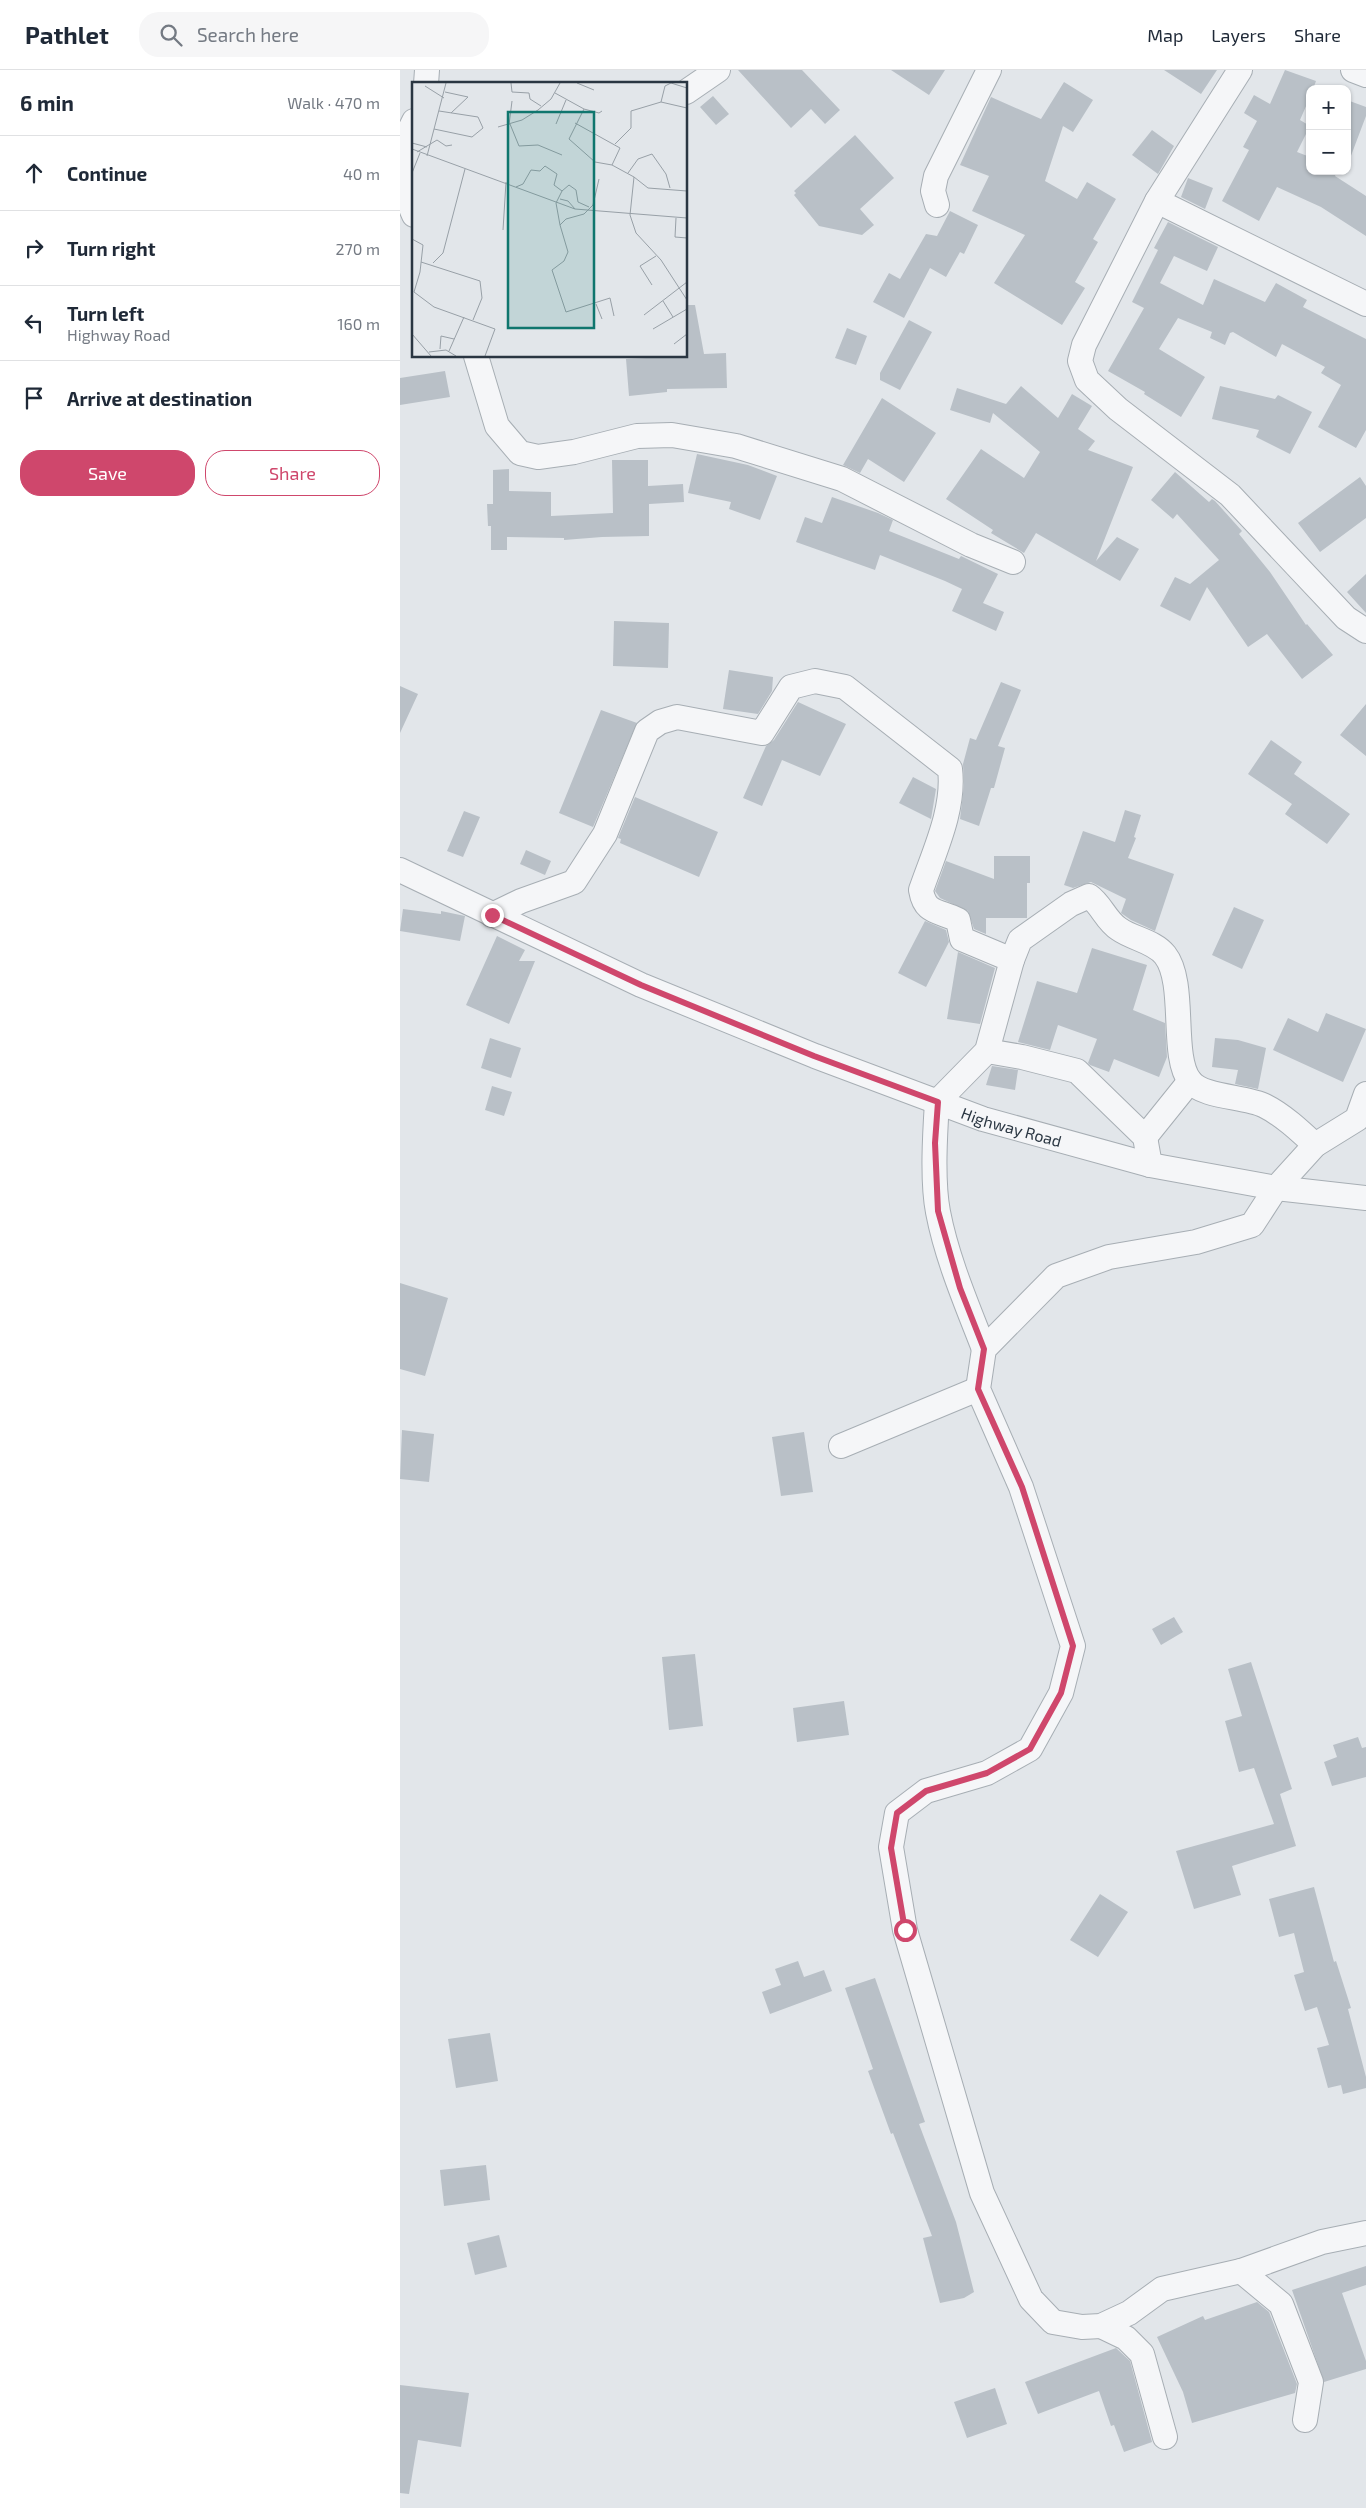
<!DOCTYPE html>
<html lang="en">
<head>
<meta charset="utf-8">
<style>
	:root { --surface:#fff; --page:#f6f6f7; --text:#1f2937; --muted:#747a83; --line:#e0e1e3; --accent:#cf476c }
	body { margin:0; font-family:"Exo 2",sans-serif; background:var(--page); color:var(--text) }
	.controls { position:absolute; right:15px; top:15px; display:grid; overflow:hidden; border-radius:10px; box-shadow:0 1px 4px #0004 }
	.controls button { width:45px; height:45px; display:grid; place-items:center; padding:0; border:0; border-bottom:1px solid var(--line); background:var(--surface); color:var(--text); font:25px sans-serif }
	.stop { position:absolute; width:15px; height:15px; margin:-11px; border:4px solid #cf476c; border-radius:50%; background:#fff }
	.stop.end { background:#cf476c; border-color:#fff; box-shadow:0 1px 5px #0008 }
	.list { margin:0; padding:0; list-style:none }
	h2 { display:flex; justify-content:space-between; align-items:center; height:65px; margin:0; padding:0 20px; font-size:21px }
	h2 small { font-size:16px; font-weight:400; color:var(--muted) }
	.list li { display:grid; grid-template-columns:32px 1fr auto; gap:15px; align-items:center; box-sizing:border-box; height:75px; padding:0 20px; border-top:1px solid var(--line) }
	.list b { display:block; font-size:19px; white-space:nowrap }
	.list p { margin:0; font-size:16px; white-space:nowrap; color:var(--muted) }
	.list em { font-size:16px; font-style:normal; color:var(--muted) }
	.actions { display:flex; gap:10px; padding:15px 20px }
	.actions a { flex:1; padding:11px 0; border:1px solid var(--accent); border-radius:20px; text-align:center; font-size:18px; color:var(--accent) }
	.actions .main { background:var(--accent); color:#fff }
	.icon { flex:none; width:28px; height:28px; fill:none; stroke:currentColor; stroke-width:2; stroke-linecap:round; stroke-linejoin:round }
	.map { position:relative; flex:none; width:966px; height:2438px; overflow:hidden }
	header { display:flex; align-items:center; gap:30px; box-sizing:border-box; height:70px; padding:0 25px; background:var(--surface); border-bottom:1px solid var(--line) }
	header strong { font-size:24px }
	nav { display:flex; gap:28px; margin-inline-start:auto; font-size:18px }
	.search { width:350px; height:45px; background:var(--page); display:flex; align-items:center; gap:12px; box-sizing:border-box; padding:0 18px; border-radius:20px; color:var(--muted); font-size:19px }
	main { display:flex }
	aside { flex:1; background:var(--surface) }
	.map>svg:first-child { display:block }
	.building { fill:#b9c0c7 }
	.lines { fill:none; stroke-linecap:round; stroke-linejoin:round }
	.minor-casing { stroke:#a7aeb4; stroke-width:26 }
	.minor { stroke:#f5f6f8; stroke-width:24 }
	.route { stroke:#cf476c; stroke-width:6 }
	.labels { text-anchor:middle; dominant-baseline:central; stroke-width:4; stroke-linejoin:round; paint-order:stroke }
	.street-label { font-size:16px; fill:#2a3642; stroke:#f1f5f8 }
	.inset-road { fill:none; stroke:#98a0a7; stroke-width:1 }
	.view { fill:#0f766e; fill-opacity:0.15; stroke:#0f766e; stroke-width:2.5 }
	.inset-edge { fill:none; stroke:#2a3642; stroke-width:2.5 }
</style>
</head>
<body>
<header>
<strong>Pathlet</strong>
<div class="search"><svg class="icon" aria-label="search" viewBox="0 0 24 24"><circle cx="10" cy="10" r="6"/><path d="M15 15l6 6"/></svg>Search here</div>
<nav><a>Map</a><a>Layers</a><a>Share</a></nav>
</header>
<main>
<aside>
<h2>6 min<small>Walk · 470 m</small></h2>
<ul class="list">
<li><svg class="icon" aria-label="ahead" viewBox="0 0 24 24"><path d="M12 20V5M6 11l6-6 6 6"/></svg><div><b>Continue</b></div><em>40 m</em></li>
<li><svg class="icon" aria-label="right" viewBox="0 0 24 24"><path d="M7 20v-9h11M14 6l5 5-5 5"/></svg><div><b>Turn right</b></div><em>270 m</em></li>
<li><svg class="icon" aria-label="left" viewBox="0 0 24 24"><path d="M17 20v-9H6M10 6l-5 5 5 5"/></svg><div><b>Turn left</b><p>Highway Road</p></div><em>160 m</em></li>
<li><svg class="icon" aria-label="arrive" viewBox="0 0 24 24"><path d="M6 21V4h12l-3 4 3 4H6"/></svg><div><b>Arrive at destination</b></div></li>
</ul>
<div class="actions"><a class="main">Save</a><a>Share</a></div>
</aside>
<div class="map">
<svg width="966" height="2438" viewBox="0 0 966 2438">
	<rect width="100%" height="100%" fill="#e2e6ea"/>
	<!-- building -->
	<path class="building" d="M338,0H402L440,40L425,54L411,39L391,58Z
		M491,0H545L529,25Z
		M764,0H817L801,24Z
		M885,0L916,11L913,19H910V27L900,50L910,56L897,82L910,87V101H937L935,106L966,126V166L921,137L877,117L859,151L822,131L849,80L843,77L857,51L844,43L854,25L870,34Z
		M664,12L693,30L673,62L663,56L645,111L677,129L687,112L716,129L693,169L698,172L675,212L685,218L662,255L594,213L625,165L572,141L589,106L560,95L591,27L641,49Z
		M313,26L329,44L316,55L300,37Z
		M947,30L966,37V46L949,91Z
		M752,60L774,76L758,104L732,85Z
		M455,65L494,108L460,139L474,155L462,165L419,156L394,125L396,123L394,121Z
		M788,108L813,118L805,139L781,127Z
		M550,141L578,155L564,184L560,182L546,207L530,198L504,248L473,232L489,203L500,209L526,164L537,166Z
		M768,152L818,177L807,201L774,186L760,213L803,235L814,209L865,232L876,213L907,230L903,237L966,269V360L956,378L918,357L941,315L921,303L925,297L882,274L876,287L833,262L830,263L825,275L810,268L812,262L778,248L759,279L805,307L781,347L744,324L745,322L708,301L744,238L732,232L758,180L754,178Z
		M286,235H295L304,284L326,283L327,318L267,319V322L229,326L226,289L286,286Z
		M509,250L532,262L500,320L480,310V303Z
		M447,258L467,266L456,295L435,288Z
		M45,301L50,327L0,335V308Z
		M621,316L658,348L672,324L692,336L678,359L695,371L688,380L733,397L696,491L717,467L739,479L720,511L636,463L624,483L591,463L593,460L546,429L581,379L624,408L640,382L593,343L590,353L550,340L557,318L606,334Z
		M820,316L875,329L878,325L912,342L890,384L856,367L859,360L812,349Z
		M482,328L536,363L504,412L468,389L460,403L443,395Z
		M297,384L348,395L377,406L360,450L329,439L331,432L288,423Z
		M212,390H248V416L283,414L284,432L249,434V466L202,467L164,470V468L107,467V480H91V456H88L87,434H93V400L109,399V421L151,422V446L213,443Z
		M775,402L809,432L812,429L815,431L842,461L839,464L870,502L906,555L907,554L933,585L902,609L867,564L848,577L807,517L790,551L760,536L775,507L790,514L819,490L777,444L773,449L751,430Z
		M960,407L966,416V448L920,482L898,453Z
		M432,427L478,443L493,450L489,461L559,489L561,486L598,504L583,533L604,542L596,561L552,541L562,519L545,511L480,485L475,500L396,472L405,447L422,453Z
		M966,504V543L947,522Z
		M214,551L269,553L268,598L213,596Z
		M329,600L373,607L372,621L358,644L323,639Z
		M601,612L621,620L598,676L605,678L594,718H591L579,756L560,749L564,715L563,694L570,668L576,670Z
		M0,616L18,624L0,663Z
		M398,632L446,654L420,706L382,690L362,736L343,728L366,676L374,670Z
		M966,634V686L940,665Z
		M201,640L237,653L193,757L159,743Z
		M871,670L902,692L894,704L950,744L927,774L885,744L892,734L848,704Z
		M513,707L536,719L531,749L499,733Z
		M235,727L318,762L299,807L220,773L221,769L218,768Z
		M725,740L741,745L734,767L736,768L728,788L774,804L755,861L731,850L721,843L726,829L691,812L673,818L664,815L683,761L715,772Z
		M64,741L80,747L63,787L47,781Z
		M126,780L151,791L145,805L120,794Z
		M594,786H630V813H627V848H586V864L574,859L568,841L540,828L535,821L546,791L594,809Z
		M834,837L864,850L842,899L812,885Z
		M3,839L41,844V841L65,846L60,871L0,861Z
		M525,851L546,860L549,872L526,917L498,903Z
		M97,866L125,880L119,891H135L109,954L66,935Z
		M692,878L747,895L733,940L765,953L767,987L759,1007L714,989L709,1002L690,995L688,993L697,969L658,955L650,980L618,972L637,911L677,923Z
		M558,882L595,898L580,954L547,949Z
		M926,943L966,959L943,1012L873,980L888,948L918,962Z
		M90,968L121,978L111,1008L81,998Z
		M815,968L838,970L866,978L858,1019L835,1014L838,1000L812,997Z
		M592,996L618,1000L615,1020L586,1015Z
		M92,1016L112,1022L104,1046L85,1040Z
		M0,1213L48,1228L25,1306L0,1299Z
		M2,1360L34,1364L29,1412L0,1409Z
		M404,1362L413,1422L381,1426L372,1367Z
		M774,1547L783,1562L761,1575L752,1559Z
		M295,1584L303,1656L269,1660L262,1587Z
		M851,1592L892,1719L880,1724L896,1776L832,1796L841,1825L794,1839L776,1781L874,1754L854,1698L839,1702L825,1651L842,1646L828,1599Z
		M444,1631L449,1665L397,1672L393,1638Z
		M958,1667L962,1678L966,1677V1707L932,1716L924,1692L937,1687L933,1675Z
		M914,1817L934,1892L936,1891L951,1938L948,1939L966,2007V2018L943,2024L941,2015L928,2018L917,1978L929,1975L917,1937L905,1941L894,1905L904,1902L894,1863L879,1867L869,1829Z
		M700,1824L728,1842L698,1887L670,1870Z
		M398,1891L404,1907L424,1900L432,1921L370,1944L362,1922L381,1915L375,1899Z
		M475,1908L525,2052L519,2054L556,2152L574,2222L564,2228L540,2233L523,2168L532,2166L493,2063L491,2064L468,2001L473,1999L445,1918Z
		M90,1963L98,2011L56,2018L48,1969Z
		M86,2095L90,2130L44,2136L40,2100Z
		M99,2165L107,2197L75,2205L67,2173Z
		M966,2196V2215L942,2223L966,2291V2299L924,2312L892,2220Z
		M857,2232L869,2242L897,2314L895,2323L792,2353L783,2322L757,2267L803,2246L805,2250Z
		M716,2278L730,2291L752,2372L724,2382L714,2355L711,2356L699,2321L638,2344L625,2312Z
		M0,2315L69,2323L61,2377L18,2370L9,2424L0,2423Z
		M595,2318L607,2354L567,2368L554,2332Z"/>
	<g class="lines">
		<!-- minor casing -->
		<g class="minor-casing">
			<g id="minor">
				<path d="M840,0L757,131L684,275L680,291L687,310L718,339L830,425L946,548L966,561"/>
				<path d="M953,0L966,5"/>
				<path d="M26,14L27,0"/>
				<path d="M286,22L318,0"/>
				<path d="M14,51L11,57C6,87 0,116 14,145"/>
				<path d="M757,131L966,234"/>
				<path d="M537,135L533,121L536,106L589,0"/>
				<path d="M76,286L97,356L120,383L138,387L174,382L237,366L272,365L336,376L442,409L571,475L613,492"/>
				<path id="s1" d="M0,800L241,915L415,986L583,1049L750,1095L876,1118L966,1128"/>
				<path d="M92,845L121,831L174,812L205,764L247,661L260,652L277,647L362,663L391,617L415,611L445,617L550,699C555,739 534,782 521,820C525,844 538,840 558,850L562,869L612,890L587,981L537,1032C535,1063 532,1111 538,1142C547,1189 567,1235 584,1279"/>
				<path d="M612,890L620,870L671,834L689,826C701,834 706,851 719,859C733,869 754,871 765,885C787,913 770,986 790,1011C803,1028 846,1026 865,1036C883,1045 900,1061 915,1075"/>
				<path d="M587,981L622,987L677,1001L745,1067L750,1095"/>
				<path d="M966,1024L957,1049L915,1075L876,1118L852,1155L796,1172L709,1187L656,1206L584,1279L578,1319L621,1417L673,1576L661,1623L630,1679L587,1703L526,1721L497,1743L491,1777L505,1860L582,2123L631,2229L653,2252L682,2257L701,2256L729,2243L762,2219L841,2201L922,2172L966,2163"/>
				<path d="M745,1067L790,1011"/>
				<path d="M441,1376L578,1319"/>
				<path d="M841,2201L881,2234L911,2312L905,2350"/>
				<path d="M701,2256L726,2268L742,2284L765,2367"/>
			</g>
		</g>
		<!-- minor -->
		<use href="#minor" class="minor"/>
	</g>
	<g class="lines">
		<!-- route -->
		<path class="route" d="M92,845L241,915L414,986L538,1032L535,1073L538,1141L560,1218L584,1279L578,1319L622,1417L673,1576L661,1623L630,1679L587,1703L526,1721L497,1743L491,1778L505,1860"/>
	</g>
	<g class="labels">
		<!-- street labels -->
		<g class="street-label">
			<text stroke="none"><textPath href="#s1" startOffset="664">Highway Road</textPath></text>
		</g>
	</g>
	<!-- overview -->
	<g transform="translate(12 12)">
		<rect width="275" height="275" fill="#e2e6ea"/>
		<path class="inset-road" d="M99,1L100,10L117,11L118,17L129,24M165,1L182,8M259,1L275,6M13,4L32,16M33,10L56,15L39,31M143,11L172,27L187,31L190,29M249,20L253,4L259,1M172,27L157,57L183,80L200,83L222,95L218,133L224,151L249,178L275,218M163,41L208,66L200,83M98,42L107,64L126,63L150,73M144,42L154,18M97,43L100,19M86,45L110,38L126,28L139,17L148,1M22,47L60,55L71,46L66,35L27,29M0,61L15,65M203,62L219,46V29L249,20L275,26M0,67L163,127L275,136M5,70L25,58L34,64L40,63M15,74L34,1M0,91L8,71M216,91L226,77L240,72L254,92L258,106M222,95L236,106L275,109M187,97L181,123L172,132L154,137L148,143L156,170L152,179L140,188L154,230L198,216L202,234M104,105L111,102L119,88L128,89L133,84L145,92L142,103L150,109L144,121L148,143M150,109L157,103L164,108L166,120L177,125M148,117L156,119L163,127M264,136L263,155L275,156M91,148L94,100M0,157L11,163L8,190L2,210L22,225L83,247L73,274M9,180L68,199L70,216L61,238M21,181L31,171L53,87M240,203L228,184L244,174M251,219L261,235M184,222L190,237M232,233L275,200M241,247L275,227M0,252L19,274M262,262L275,252M28,267L29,254L42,257M37,269L52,235M17,270L34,268L44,274"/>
		<path class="view" d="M96,30H182V246H96Z"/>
		<rect width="275" height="275" class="inset-edge"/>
	</g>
</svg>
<div class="controls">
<button>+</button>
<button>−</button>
</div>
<div class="stop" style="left:505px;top:1860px"></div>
<div class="stop end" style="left:92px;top:845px"></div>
</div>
</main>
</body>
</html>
